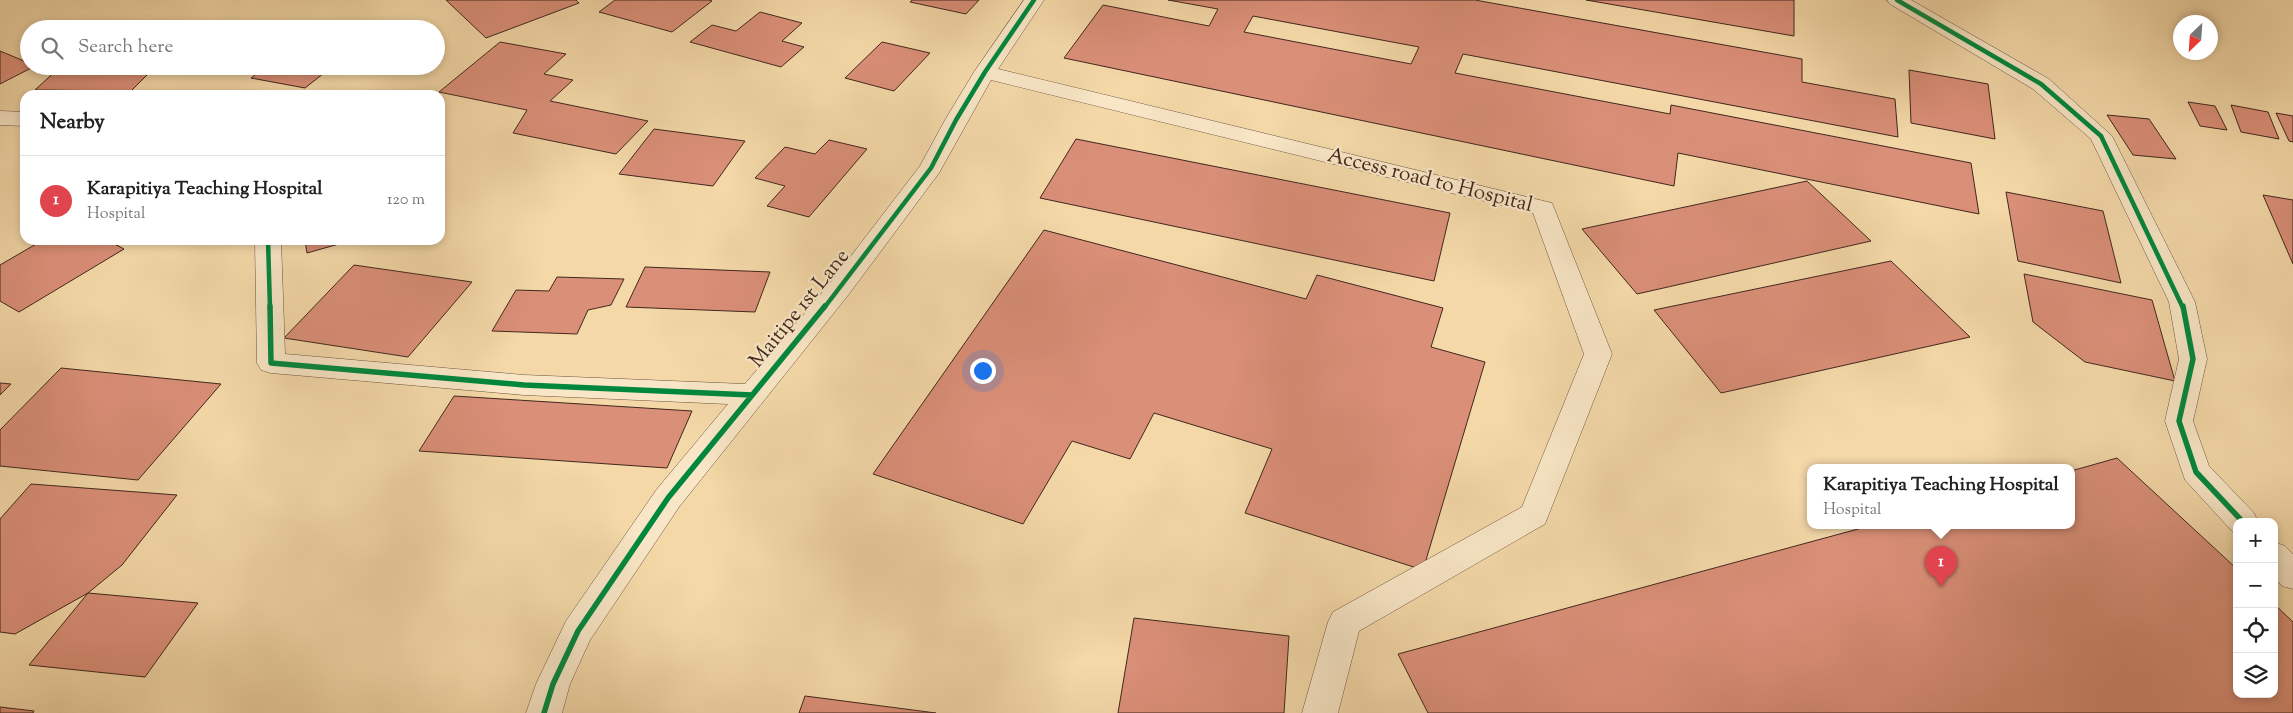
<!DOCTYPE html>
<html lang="en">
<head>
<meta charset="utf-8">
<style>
	:root { --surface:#fff; --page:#f2f2f2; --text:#222; --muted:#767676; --line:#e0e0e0; --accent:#111827 }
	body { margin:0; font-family:"Sorts Mill Goudy",serif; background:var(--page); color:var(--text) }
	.controls { position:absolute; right:15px; bottom:15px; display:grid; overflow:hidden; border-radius:10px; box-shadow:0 2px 8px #0003 }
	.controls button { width:45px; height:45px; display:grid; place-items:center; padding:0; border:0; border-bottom:1px solid var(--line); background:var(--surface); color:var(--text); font:25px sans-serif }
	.compass { position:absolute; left:2173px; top:15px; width:45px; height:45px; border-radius:50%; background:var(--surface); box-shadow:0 2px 8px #0003; rotate:205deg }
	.you { position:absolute; left:982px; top:370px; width:18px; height:18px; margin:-12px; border:4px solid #fff; border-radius:50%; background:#1a73e8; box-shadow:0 0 0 8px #1a73e833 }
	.badge { display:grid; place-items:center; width:32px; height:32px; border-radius:50%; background:var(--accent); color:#fff; font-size:16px; font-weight:700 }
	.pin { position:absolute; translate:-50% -41px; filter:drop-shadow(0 1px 2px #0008) }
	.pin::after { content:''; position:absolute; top:26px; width:18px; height:15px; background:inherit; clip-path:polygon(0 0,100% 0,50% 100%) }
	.popup { position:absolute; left:1807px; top:464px; width:268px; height:65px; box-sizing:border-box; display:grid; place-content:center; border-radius:10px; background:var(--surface); filter:drop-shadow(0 1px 4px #0005); font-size:16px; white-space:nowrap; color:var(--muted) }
	.popup b { font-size:19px; color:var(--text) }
	.popup::after { content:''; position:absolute; left:50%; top:100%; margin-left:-10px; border:10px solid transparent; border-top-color:var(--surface) }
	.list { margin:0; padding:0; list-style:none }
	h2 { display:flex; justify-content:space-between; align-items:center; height:65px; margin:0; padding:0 20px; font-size:21px }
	h2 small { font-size:16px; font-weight:400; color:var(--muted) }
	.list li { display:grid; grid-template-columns:32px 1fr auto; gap:15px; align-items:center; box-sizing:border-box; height:90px; padding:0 20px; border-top:1px solid var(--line) }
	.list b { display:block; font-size:19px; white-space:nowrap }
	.list p { margin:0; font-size:16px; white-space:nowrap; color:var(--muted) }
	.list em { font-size:16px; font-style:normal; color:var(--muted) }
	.icon { flex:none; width:28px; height:28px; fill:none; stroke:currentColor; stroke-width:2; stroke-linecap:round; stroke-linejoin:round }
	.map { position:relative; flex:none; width:2293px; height:713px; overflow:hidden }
	.search { position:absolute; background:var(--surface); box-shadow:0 2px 8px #0003; left:20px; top:20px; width:425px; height:55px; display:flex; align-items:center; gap:12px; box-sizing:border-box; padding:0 18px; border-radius:28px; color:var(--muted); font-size:19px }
	.panel { position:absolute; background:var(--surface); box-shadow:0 2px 8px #0003; left:20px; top:90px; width:425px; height:155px; border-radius:15px }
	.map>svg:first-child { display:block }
	.building { fill:#da8f78; stroke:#41271d; fill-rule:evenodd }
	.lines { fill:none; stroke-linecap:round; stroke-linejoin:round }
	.minor-casing { stroke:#6e5340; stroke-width:1 }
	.minor { fill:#f8e6c6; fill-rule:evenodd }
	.cycleway-far1-casing { stroke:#f8e6c6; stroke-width:7 }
	.cycleway-casing { stroke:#f8e6c6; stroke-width:9 }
	.cycleway-far1 { stroke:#00873e; stroke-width:4.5 }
	.cycleway { stroke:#00873e; stroke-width:5.5 }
	.labels { text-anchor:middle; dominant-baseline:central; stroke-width:4.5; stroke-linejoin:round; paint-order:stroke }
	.street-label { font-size:21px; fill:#41271d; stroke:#f8e6c6 }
</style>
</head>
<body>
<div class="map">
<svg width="2293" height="713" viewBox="0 0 2293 713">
	<rect width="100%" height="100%" fill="#f4d8a8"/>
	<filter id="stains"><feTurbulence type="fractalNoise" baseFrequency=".004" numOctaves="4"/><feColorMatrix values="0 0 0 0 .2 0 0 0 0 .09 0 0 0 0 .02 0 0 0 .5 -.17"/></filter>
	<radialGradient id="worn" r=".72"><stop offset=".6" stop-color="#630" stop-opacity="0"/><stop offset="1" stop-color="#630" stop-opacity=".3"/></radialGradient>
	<!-- building -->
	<path class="building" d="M446,0H576L579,3L486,38Z
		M615,0H709L712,1L672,32L599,12Z
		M912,0H979L966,14L910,2Z
		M1168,0H1475L1802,59V82L1895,99L1898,137L1463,54L1455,73L1670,114L1671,105L1971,163L1979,214L1678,153L1674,186L1064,58L1103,5L1209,26L1218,9ZM1253,16L1419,47L1411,64L1244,32Z
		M1586,0H1794V36Z
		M760,12L802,23L782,41L804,47L781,67L690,42L712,25L736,31Z
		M500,42L566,54L544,74L573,80L550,101L648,121L616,154L513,133L527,110L439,92Z
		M882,42L930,53L894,91L845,78Z
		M0,51L29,63V66H35L0,84Z
		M61,66H156L131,91L35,90Z
		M267,66H333L305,88L251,78Z
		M1909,70L1988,84L1995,139L1911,123Z
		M2188,102L2215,106L2227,130L2200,126Z
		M2231,105L2268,112L2279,139L2241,132Z
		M2276,113L2293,116V142L2289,141Z
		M2107,115L2149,119L2176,159L2133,155Z
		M654,129L745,141L713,186L619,174Z
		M1076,139L1450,213L1434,281L1040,198Z
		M829,140L867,149L809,217L767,206L785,186L755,178L785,147L815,154Z
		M1807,181L1871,241L1637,294L1582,229Z
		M2006,192L2103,211L2121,283L2018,261Z
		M2263,195L2293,200V264Z
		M1044,230L1306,299L1317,275L1443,308L1431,347L1485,362L1423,570L1245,513L1272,449L1154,413L1130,459L1072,441L1023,524L873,474Z
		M43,240H107L124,249L19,312L0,301V265Z
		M305,240H353L307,253Z
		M1891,261L1970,337L1721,393L1654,310Z
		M354,265L472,282L408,357L284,338Z
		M645,267L770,272L755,312L626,307Z
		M2024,274L2152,300L2175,381L2085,362L2033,322Z
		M557,277L624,279L611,305L588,310L577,334L492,331L516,290L549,291Z
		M61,368L221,384L138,480L0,466V430Z
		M0,383L11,384L0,395Z
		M454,396L692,411L667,468L419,451Z
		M2117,458L2237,569V694H2274V604L2293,622V713H1428L1398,654L1869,526H2071V471Z
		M31,484L177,495L122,565L88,593L15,634L0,632V519Z
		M88,593L198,603L145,677L29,665Z
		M1134,618L1289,636L1284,713H1118Z
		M805,696L936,713H799Z
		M0,707L34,711L33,713H0Z"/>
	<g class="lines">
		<!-- minor casing -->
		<g class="minor-casing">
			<path id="minor" d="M1024,0H1044L998,69L1552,203L1612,354L1545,524L1359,631L1338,713H1302L1328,622L1333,612L1522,507L1584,354L1533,213L991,80L939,173L849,294L679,507L590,640L570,684L562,713H526L536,684L566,621L657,489L728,404L524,395L271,373L261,370L257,363L255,240H281L285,354L524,375L745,384L831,282L920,166L945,120L974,72Z
				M1887,0H1911L2049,79L2112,136L2195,302L2207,359L2193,421L2209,466L2254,513L2258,522H2237V532L2232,531L2185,480L2165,421L2179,359L2169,302L2091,139L2033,89L1890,4Z
				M0,111L25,112V126L0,125Z
				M2274,542L2285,546L2293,554V589L2282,586L2274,577Z"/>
		</g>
		<!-- minor -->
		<use href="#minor" class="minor"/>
		<!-- cycleway-far1 casing -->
		<g class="cycleway-far1-casing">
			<path id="cycleway-far1" d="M1897,0L2041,84L2101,136L2183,308
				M268,240L270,308
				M824,308L931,168L956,120L985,72L1034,0"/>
		</g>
		<!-- cycleway casing -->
		<g class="cycleway-casing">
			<path id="cycleway" d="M270,306L271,363L524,385L752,395
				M2183,306L2193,359L2179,421L2196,472L2243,522
				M544,713L553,684L578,631L668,498L825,306"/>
		</g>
		<!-- cycleway-far1 -->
		<use href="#cycleway-far1" class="cycleway-far1"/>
		<!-- cycleway -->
		<use href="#cycleway" class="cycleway"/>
	</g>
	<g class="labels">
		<!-- street labels -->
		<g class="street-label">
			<text transform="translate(1430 181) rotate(14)">Access road to Hospital</text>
			<text transform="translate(800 309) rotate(-51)">Maitipe 1st Lane</text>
		</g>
	</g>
	<rect width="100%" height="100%" filter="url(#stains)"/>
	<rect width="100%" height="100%" fill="url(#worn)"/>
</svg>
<div class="controls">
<button>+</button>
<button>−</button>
<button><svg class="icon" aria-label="locate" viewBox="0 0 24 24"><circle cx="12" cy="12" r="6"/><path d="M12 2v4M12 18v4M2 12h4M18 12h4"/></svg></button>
<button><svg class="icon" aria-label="layers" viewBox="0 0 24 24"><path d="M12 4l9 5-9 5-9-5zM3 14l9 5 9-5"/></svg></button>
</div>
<svg class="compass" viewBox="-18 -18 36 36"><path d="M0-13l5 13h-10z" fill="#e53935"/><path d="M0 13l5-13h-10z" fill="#767676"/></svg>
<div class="you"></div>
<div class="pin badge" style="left:1941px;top:587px;background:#e0444e">1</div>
<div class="popup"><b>Karapitiya Teaching Hospital</b>Hospital</div>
<div class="search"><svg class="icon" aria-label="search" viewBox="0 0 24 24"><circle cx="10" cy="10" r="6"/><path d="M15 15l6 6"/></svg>Search here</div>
<section class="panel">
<h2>Nearby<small></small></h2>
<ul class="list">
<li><span class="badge" style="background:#e0444e">1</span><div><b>Karapitiya Teaching Hospital</b><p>Hospital</p></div><em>120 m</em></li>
</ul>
</section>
</div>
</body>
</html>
